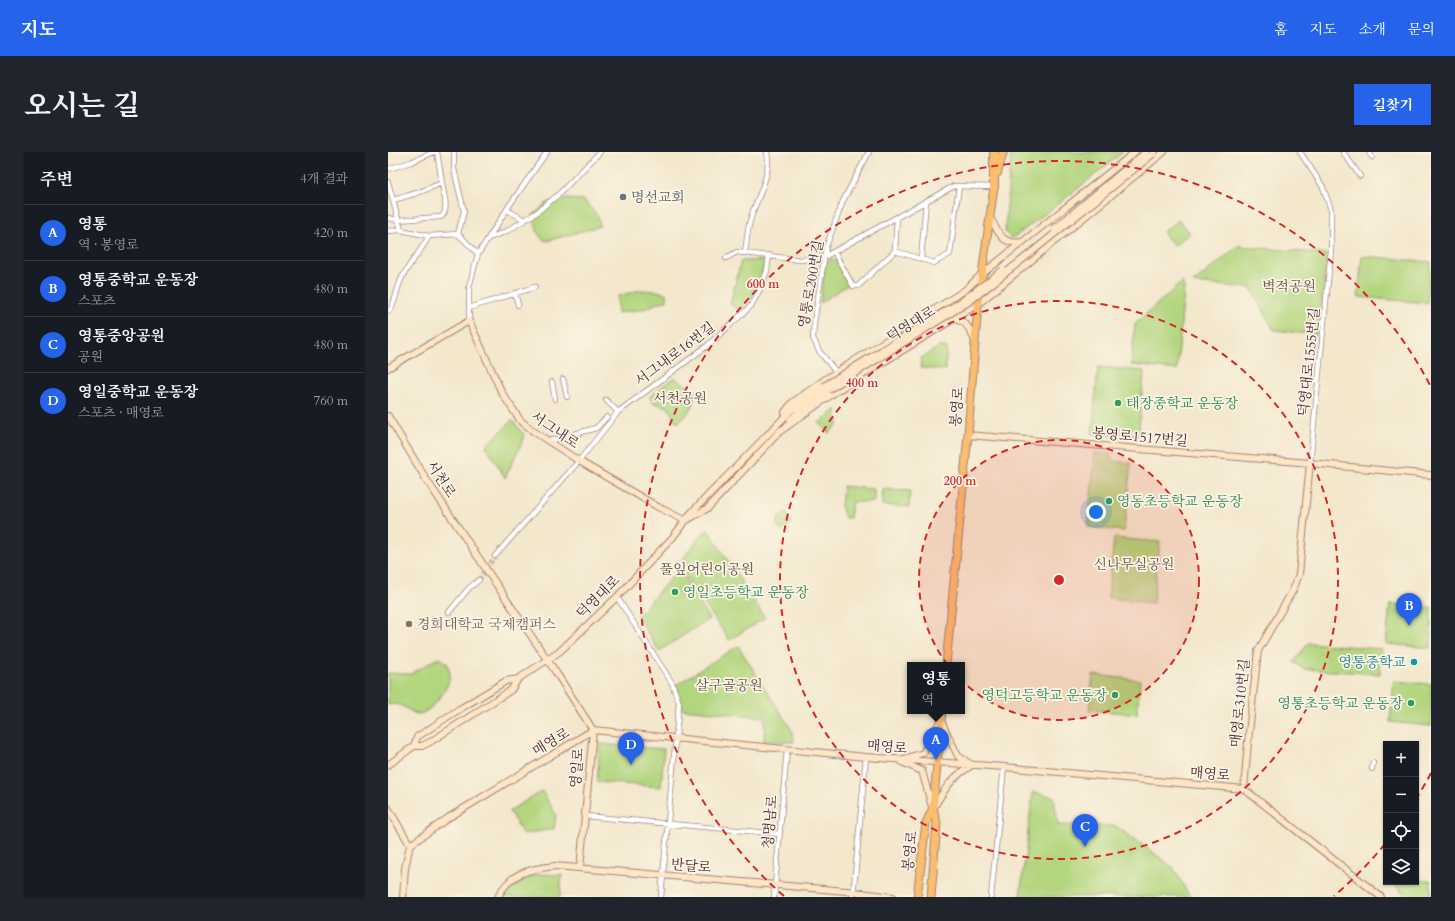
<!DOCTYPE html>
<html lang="ko">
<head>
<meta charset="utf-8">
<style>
	:root { --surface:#171b24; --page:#20242c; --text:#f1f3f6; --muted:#9ea1a6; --line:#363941; --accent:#2563eb }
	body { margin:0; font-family:Cardo,"Noto Serif KR",serif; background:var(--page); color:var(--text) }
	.controls { position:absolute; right:12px; bottom:12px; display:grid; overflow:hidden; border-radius:0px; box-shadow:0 1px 3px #0004 }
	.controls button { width:36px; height:36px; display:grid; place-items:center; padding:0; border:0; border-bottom:1px solid var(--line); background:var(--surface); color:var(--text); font:20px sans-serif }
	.you { position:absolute; left:708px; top:360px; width:14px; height:14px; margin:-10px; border:3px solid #fff; border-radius:50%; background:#1a73e8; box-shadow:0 0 0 6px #1a73e833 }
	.badge { display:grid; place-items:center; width:26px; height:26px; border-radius:50%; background:var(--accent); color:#fff; font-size:13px; font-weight:700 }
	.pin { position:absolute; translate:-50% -33px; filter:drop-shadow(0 1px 2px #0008) }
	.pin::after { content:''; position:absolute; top:21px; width:14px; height:12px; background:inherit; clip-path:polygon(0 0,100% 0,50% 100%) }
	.popup { position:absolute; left:519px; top:510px; width:58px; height:52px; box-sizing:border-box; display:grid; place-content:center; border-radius:0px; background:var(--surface); filter:drop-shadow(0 1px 3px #0005); font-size:13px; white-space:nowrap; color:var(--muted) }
	.popup b { font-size:15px; color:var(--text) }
	.popup::after { content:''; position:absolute; left:50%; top:100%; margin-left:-8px; border:8px solid transparent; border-top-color:var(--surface) }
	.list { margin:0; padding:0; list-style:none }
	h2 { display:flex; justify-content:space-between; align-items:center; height:52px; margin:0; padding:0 16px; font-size:17px }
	h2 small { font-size:13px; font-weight:400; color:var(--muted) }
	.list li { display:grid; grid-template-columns:26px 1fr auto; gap:12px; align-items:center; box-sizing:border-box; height:56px; padding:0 16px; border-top:1px solid var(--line) }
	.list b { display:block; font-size:15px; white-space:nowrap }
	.list p { margin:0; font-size:13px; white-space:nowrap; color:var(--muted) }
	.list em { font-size:13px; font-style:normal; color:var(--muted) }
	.icon { flex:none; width:22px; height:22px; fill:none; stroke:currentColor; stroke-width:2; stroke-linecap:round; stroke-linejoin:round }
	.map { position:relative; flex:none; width:1043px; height:745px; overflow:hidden; border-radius:0px }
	header { display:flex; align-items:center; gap:24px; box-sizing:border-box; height:56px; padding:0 20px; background:var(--accent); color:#fff }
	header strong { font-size:19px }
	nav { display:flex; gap:22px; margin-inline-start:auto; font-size:14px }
	.intro { display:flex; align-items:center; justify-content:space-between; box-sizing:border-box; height:96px; padding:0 24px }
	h1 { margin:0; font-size:28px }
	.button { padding:10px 18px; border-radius:0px; background:var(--accent); color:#fff; font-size:14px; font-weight:700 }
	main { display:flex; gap:24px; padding:0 24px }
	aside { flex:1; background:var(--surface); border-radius:0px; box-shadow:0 1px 3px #0004 }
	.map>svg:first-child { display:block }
	.green { fill:#b2d57e; stroke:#7e7a54 }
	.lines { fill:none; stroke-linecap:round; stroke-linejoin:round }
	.street-tunnel { stroke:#d1bfac; stroke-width:4.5; stroke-dasharray:4.5 2; stroke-linecap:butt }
	.street-casing { stroke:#9e837c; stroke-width:6 }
	.secondary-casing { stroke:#9e837c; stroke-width:8 }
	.primary-casing { stroke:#9e837c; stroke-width:9 }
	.highway-casing { stroke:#9e837c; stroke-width:10 }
	.street { stroke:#fff; stroke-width:4.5 }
	.secondary { stroke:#fde5c5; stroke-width:6 }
	.primary { stroke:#fbbd6e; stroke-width:7 }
	.highway { stroke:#fbbd6e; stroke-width:8 }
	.secondary-bridge-casing { stroke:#9e837c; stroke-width:8; stroke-linecap:butt }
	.secondary-bridge { stroke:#fde5c5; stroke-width:6 }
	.ring { fill:none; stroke:#d62828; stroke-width:2; stroke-dasharray:7 5 }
	.worship-dot { fill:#6b7280; stroke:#fcf5e5; stroke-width:1.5 }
	.leisure-dot { fill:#2e9e5b; stroke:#fcf5e5; stroke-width:1.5 }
	.education-dot { fill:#8d6e63; stroke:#fcf5e5; stroke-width:1.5 }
	.culture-dot { fill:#0f9aa8; stroke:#fcf5e5; stroke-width:1.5 }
	.labels { text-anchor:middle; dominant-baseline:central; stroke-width:3.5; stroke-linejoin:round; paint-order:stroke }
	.worship-label { font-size:14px; fill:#5b616d; stroke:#fcf5e5; text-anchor:start }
	.street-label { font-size:14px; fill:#4a1f2b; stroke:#fcf5e5 }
	.park-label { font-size:14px; fill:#644c40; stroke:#fcf5e5 }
	.leisure-label { font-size:14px; fill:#27864d; stroke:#fcf5e5; text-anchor:start }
	.education-label { font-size:14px; fill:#785e54; stroke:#fcf5e5; text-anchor:start }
	.culture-label { font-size:14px; fill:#0d838f; stroke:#fcf5e5; text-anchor:end }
	.centre { fill:#d62828; stroke:#fcf5e5; stroke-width:2 }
	.ring-label { font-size:12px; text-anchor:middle; font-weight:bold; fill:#d62828; stroke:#fcf5e5; stroke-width:3.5; stroke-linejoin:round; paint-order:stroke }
</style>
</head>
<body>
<header>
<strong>지도</strong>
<nav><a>홈</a><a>지도</a><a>소개</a><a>문의</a></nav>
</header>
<div class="intro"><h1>오시는 길</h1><a class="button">길찾기</a></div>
<main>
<aside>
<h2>주변<small>4개 결과</small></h2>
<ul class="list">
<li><span class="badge">A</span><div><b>영통</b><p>역 · 봉영로</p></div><em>420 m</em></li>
<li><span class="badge">B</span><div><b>영통중학교 운동장</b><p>스포츠</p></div><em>480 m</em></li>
<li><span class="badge">C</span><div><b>영통중앙공원</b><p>공원</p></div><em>480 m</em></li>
<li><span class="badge">D</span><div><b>영일중학교 운동장</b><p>스포츠 · 매영로</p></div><em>760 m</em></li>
</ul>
</aside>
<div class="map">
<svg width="1043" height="745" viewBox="0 0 1043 745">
	<rect width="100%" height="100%" fill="#fcf5e5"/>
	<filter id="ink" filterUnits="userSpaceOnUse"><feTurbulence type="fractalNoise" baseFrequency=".025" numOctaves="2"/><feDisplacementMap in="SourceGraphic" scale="8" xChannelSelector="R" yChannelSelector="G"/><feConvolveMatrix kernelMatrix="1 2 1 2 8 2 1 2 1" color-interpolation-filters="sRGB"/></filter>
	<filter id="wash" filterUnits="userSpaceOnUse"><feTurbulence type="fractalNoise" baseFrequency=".012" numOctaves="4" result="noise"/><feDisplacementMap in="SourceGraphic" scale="16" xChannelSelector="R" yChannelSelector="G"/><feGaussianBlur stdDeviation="0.9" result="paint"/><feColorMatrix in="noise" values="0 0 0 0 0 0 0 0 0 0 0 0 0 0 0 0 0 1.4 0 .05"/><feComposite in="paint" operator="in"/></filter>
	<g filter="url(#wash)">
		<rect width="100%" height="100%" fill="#f3e7cc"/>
		<!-- green -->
		<path class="green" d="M623,0H735L683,42L625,86L622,85L617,80Z
			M176,47L196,48L210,64L212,74L159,89C148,86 148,72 145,63L160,50Z
			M791,68L802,81L786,94L775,80Z
			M850,94L939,102L930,183L886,178L863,136L805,131Z
			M974,104L1043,110L1039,151L970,145Z
			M442,107L448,108L461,132L432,151L437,112Z
			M377,108C373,130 367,142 352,158L342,152L353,109Z
			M794,130L796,136L789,218L743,213L747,172Z
			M252,138L269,139L279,142V149L272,150L256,157L230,161V144Z
			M553,194L559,196L557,218L533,216V206Z
			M710,215L756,219L750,286L704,282Z
			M286,225L307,240C305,254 302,260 292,270H288L280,255L266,251L262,244Z
			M449,257L450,273L440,281L431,271Z
			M124,268L137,284L117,326L98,294Z
			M707,301L721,302L725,309L743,311L736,379L700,375Z
			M455,334L486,337V350H464L462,366H457L453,354Z
			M495,337L522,339L521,355L494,353Z
			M398,360L404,371L393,379L389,372L392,364Z
			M320,378L377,466L341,488L290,413L312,384Z
			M726,386L772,390L765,451L720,446Z
			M291,417L321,467L271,499L249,464Z
			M1002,452L1043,455V496L998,492Z
			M920,491L994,497L992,522L915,517L906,510Z
			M350,494L405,580L406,590L376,589L377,565L295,557L288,533Z
			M52,506L59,511C60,515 62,519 62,523C63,534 42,562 31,562C19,561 16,549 0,553V521L23,522L44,509Z
			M705,523L752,528L749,562L701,558Z
			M1006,529L1043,532V574L1002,570Z
			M212,592L276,597L273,635L209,630Z
			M154,639L168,663L166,677L135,682L121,659Z
			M645,640L666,645L670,673L728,674L785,715L802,745H632Z
			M151,722L174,723L172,745H116C125,732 137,727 151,722Z
			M1028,728L1043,729V745H1019L1005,730H1028Z"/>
	</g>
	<g filter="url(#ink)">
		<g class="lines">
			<!-- street-tunnel -->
			<path class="street-tunnel" d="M91,428L107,404"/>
			<!-- street casing -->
			<g class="street-casing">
				<path id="street" d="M66,0V17L76,59L70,82
					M912,0L935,35L943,58V99L922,311
					M955,0L972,24
					M981,0L984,5
					M0,17L23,10L46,0
					M0,30L13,78
					M5,48L29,41L54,31L49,0
					M119,58L137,68
					M0,66L10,68L53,65C62,58 55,41 54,31
					M0,79L13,78L41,84L70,82L90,102
					M101,86L119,79L148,61L171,42L212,0
					M507,99L546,111L562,102L571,34
					M507,99L509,65
					M357,100C359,90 359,79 362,69C368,46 384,24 379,0
					M446,100L465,134H470L507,99
					M338,106L349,100L413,108L436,105L566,34L606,35
					M533,107L538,49
					M127,141L130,153
					M81,156L147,135
					M1,159C8,150 8,140 12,130C19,113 33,100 41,84
					M81,169V135L90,102L123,51L159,0
					M448,220L431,199L425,186L426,171L438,95L455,49L481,0
					M175,227L179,245
					M164,230L167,247
					M218,248L230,260
					M161,289L208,276L219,265
					M107,404L191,309L230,260L319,194L363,154L371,139L379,119L381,103
					M229,445L284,531L291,551L273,745
					M61,460L81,436L91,428
					M984,617L985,611
					M197,664L392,682
					M386,745L399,598
					M465,745L478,605
					M603,745L616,615"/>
			</g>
			<!-- secondary casing -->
			<g class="secondary-casing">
				<path id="secondary" d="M602,66C611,81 614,93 634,90
					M565,167C580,169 581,177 587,189
					M0,216L81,169L114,241L132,268L145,279L191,309L270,355L298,369
					M397,260L404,251L439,226L577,138L593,123L747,0
					M0,264L38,327L88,402
					M402,268L409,261L440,238
					M391,280L450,238L590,152L776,0
					M580,283L922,311L1043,323
					M299,368L320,356L393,278
					M106,429L169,522L205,578L192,716
					M26,594L29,585L70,558L118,529L130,527
					M515,607L535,601L552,570
					M514,610L534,619L544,655
					M0,613L26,594H34L42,590L123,538L130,527L171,500L229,445L285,385L303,361L386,276L404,257L436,234
					M856,637L860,590L870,499L905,438L911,422L922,311
					M546,655C558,635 563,626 584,613L570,604L553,569
					M0,656L22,693L17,716L15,745
					M22,693L60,666L205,578L478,605L616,615L856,637L993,745
					M110,745C122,720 142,717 167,714L458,739L505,745"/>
			</g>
			<!-- primary casing -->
			<g class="primary-casing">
				<path id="primary" d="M558,513L580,283L590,152L606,35
					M529,745L538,671L545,656L554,559
					M543,745L549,671L545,656"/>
			</g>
			<!-- highway casing -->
			<g class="highway-casing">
				<path id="highway" d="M606,0V35
					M609,21L615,0"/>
			</g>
			<!-- street -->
			<use href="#street" class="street"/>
			<!-- secondary -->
			<use href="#secondary" class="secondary"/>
			<!-- primary -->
			<use href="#primary" class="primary"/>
			<!-- highway -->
			<use href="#highway" class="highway"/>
			<!-- secondary-bridge casing -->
			<g class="secondary-bridge-casing">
				<path id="secondary-bridge" d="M666,77L758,0
					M436,234L577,147L615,118
					M440,238L582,149L639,104L765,2
					M88,402L106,429"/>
			</g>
			<!-- secondary-bridge -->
			<use href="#secondary-bridge" class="secondary-bridge"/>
		</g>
	</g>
	<!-- distance rings -->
	<circle cx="671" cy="428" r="140" fill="#d62828" fill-opacity=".12"/>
	<g class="ring">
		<circle cx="671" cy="428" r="140"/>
		<circle cx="671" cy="428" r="279"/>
		<path d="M1043 621A419 419 0 0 1 1028 647M997 692A419 419 0 0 1 946 744M396 744A419 419 0 1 1 1043 235"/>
	</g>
	<!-- markers -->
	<circle class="worship-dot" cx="235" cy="45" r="4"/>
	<g class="leisure-dot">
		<circle cx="730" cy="251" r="4"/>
		<circle cx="721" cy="349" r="4"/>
		<circle cx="287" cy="440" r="4"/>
		<circle cx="727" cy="543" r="4"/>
		<circle cx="1023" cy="551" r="4"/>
	</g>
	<circle class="education-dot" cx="21" cy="472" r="4"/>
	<circle class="culture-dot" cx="1026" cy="510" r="4"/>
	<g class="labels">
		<!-- worship labels -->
		<g class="worship-label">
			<text x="243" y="45">명선교회</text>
		</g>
		<!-- street labels -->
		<g class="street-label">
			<text transform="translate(423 132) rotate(-80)">영통로200번길</text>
			<text transform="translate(523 172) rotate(-32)">덕영대로</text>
			<text transform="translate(287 202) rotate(-37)">서그내로16번길</text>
			<text transform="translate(921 210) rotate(-84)">덕영대로1555번길</text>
			<text transform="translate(569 255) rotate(-85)">봉영로</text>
			<text transform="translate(167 278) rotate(34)">서그내로</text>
			<text transform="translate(752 285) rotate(5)">봉영로1517번길</text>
			<text transform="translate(53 327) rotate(57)">서천로</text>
			<text transform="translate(210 445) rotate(-45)">덕영대로</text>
			<text transform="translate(852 551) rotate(-84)">매영로310번길</text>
			<text transform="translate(163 590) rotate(-31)">매영로</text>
			<text transform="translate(499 595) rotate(5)">매영로</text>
			<text transform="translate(189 616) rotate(-85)">영일로</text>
			<text transform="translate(822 622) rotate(5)">매영로</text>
			<text transform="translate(382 670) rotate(-85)">청명남로</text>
			<text transform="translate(522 699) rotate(-84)">봉영로</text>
			<text transform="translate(303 714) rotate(5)">반달로</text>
		</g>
		<!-- park labels -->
		<g class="park-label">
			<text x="901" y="134">벽적공원</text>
			<text x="292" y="246">서천공원</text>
			<text x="746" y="412">신나무실공원</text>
			<text x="319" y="417">풀잎어린이공원</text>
			<text x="341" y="533">살구골공원</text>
		</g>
		<!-- leisure labels -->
		<g class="leisure-label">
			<text x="738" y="251">태장중학교 운동장</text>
			<text x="729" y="349">영동초등학교 운동장</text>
			<text x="295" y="440">영일초등학교 운동장</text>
			<text x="719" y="543" text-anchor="end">영덕고등학교 운동장</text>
			<text x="1015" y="551" text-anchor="end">영통초등학교 운동장</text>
		</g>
		<!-- education labels -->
		<g class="education-label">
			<text x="29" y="472">경희대학교 국제캠퍼스</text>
		</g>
		<!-- culture labels -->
		<g class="culture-label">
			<text x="1018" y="510">영통중학교</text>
		</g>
	</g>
	<circle cx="671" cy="428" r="6" class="centre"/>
	<g class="ring-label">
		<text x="375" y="136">600 m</text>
		<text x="474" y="235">400 m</text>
		<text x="572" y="333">200 m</text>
	</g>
</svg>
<div class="controls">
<button>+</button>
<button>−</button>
<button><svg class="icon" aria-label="locate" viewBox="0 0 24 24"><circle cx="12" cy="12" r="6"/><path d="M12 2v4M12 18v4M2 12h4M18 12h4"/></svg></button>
<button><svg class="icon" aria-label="layers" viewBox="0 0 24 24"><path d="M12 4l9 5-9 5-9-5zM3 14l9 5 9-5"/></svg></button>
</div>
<div class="you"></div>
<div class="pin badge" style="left:548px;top:608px">A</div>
<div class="popup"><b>영통</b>역</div>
<div class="pin badge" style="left:1021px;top:474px">B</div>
<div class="pin badge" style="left:697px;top:695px">C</div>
<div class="pin badge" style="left:243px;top:613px">D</div>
</div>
</main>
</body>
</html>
